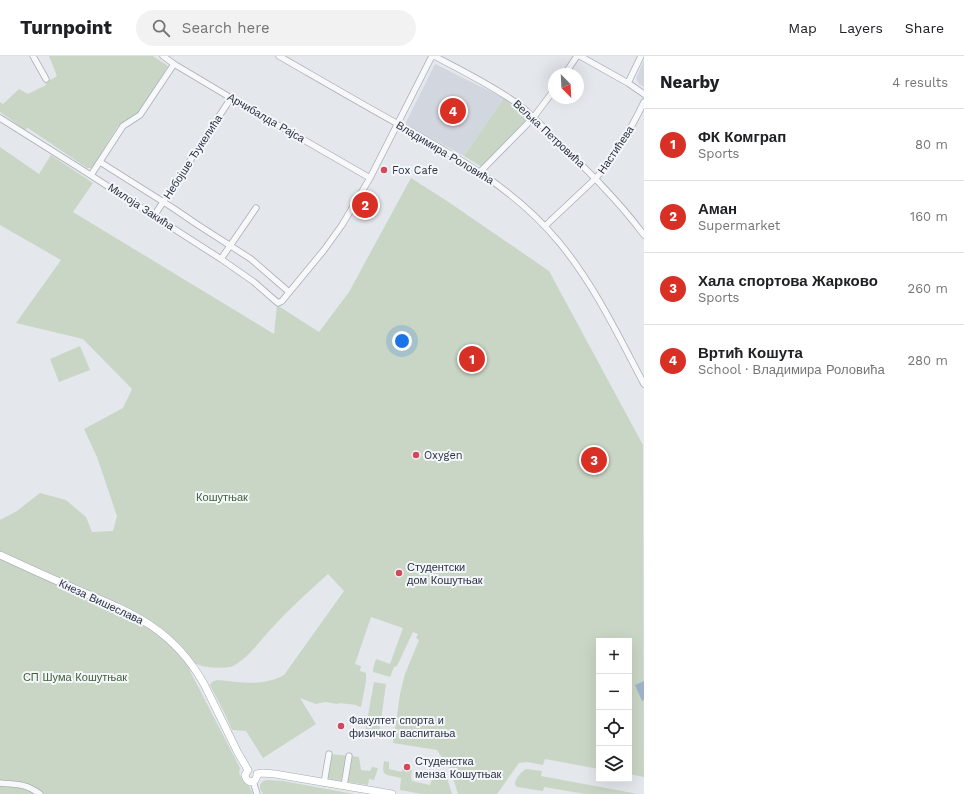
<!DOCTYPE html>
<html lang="en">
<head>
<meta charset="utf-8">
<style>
	:root { --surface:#fff; --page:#f2f2f2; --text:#202124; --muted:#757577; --line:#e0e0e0; --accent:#d93025 }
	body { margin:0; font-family:"Work Sans",sans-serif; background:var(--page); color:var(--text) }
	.controls { position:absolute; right:12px; bottom:12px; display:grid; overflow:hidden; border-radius:0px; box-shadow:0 4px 16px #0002 }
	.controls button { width:36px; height:36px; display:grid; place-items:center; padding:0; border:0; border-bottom:1px solid var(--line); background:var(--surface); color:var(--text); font:20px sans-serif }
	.compass { position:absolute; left:548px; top:12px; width:36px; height:36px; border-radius:50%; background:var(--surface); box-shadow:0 4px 16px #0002; rotate:156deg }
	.you { position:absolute; left:402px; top:285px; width:14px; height:14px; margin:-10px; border:3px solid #fff; border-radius:50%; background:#1a73e8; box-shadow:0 0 0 6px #1a73e833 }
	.badge { display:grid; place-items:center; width:26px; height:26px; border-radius:50%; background:var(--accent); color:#fff; font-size:13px; font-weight:700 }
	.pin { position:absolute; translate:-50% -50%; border:2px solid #fff; box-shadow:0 1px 4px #0006 }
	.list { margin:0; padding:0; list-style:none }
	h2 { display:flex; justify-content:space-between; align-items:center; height:52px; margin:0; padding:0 16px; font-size:17px }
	h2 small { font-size:13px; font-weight:400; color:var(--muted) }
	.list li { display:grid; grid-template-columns:26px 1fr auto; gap:12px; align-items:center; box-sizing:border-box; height:72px; padding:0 16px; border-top:1px solid var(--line) }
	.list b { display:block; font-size:15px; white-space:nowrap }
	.list p { margin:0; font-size:13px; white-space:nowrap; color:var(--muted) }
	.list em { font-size:13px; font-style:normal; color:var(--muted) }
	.icon { flex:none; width:22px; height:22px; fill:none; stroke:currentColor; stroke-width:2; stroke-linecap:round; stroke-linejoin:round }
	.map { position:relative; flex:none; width:644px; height:738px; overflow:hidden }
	header { display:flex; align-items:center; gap:24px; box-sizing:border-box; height:56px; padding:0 20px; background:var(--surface); border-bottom:1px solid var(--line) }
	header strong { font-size:19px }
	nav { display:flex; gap:22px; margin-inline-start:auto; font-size:14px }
	.search { width:280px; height:36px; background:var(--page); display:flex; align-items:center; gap:10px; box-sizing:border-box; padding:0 14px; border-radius:22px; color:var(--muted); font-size:15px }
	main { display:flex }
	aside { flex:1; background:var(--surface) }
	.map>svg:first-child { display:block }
	.built { fill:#d2d6de }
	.green { fill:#c9d6c5 }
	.water { fill:#9fb4cc }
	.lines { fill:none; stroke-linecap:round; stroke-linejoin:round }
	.minor-casing { stroke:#a9aeb7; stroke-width:7 }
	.major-casing { stroke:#a3abb8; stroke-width:8 }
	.minor { stroke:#f7f8fa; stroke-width:5.5 }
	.major { stroke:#fff; stroke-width:7 }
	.poi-dot { fill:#d1495b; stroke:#f4f6f9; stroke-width:1.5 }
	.labels { text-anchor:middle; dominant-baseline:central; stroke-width:4; stroke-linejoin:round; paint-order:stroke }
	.street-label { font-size:11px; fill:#2b3445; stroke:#f4f6f9 }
	.poi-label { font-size:11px; fill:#2b3445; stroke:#f4f6f9; text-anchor:start }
	.park-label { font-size:11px; fill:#3f6138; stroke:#f4f6f9 }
</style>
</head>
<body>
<header>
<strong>Turnpoint</strong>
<div class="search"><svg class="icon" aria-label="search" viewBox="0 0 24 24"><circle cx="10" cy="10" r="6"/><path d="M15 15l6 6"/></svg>Search here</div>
<nav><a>Map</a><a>Layers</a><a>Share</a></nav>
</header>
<main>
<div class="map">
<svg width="644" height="738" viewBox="0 0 644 738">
	<rect width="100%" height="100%" fill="#e4e7ec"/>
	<!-- built -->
	<path class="built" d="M644,4V31L639,28L636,22Z
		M435,8L504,42L464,100L405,68Z"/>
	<!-- green -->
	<path class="green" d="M49,0H153L168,10L139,56L118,70L92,112H87L28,72L25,74L0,56V46L3,48L19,33L28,38L46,29L45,27L57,20Z
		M504,42L527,63L482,111L464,100Z
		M0,91L39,118L51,99L93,127L73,156L274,278L277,249L319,276L349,236L411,122L447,145L549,215L643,389L644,721L629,718V585H599V713L545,703L543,709L527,706L519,707L497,738H458L451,715L437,694L393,687L400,638L405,618L419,584L416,582L418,578L413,576L397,610L394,611L390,621L373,616V613L376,603L390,608L403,572L371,561L355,608L361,610L360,615L366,617V625L361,651L357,650V649L339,647L338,648L325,646L316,648L300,642L316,668L263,702L246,675L232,674L225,658L210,629L212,626L217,624C240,626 263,631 284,619L344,535L328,518C308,536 288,554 270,574C259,586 248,602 233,610C227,613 203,612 197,608L189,613L240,712L239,717L244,726L248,728L253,738H0V464L17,455L40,437L66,444L86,461L92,476L113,475L117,460L97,401L84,373L123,352L132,333L83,283L16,267L61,204L0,169Z
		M80,290L90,314L59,326L50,303Z
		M374,626L386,628L379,678L365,676Z
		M330,698L359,701L361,714L370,715L372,711L378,712L374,724L369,723L368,729L327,723Z
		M384,705L389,706V713L401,716L403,713L412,714L411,721L412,725L430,729L433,720L447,722L452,738H422L400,734L401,722L387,719L384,717L383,713Z
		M526,713L542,715L541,720L638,738H585L544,731L543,735L517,731C516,730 515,729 515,728C514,724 522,715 526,713Z
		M267,724L283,725L354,738H263L260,733V729L263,725Z"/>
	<!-- water -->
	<path class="water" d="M644,625V644L642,645L635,629Z"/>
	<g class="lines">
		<!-- minor casing -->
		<g class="minor-casing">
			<path id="minor" d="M33,0L46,23
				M163,0L174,8L231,42L370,122
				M279,0C319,23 358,46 398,68C456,100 515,133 558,185C594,228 618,279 644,328
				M434,0C459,13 485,26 509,42C527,53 542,70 557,85C588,115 618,144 644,179
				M580,0L628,27L644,38
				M565,18L577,0
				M628,27L641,0
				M0,62L81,113L221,203L254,226L278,247L282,245L324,194L342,169L370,122L432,0
				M100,106L173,152L198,169L251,203L289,236
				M480,116L533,62L554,34
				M91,119L123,70L140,59L174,8
				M154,160L231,42
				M545,170L596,122C616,99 631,73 644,46
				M221,203L256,152
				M253,725L257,738
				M0,727C18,729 24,727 40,738
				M324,727L329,698
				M344,730L349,700"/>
		</g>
		<!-- major casing -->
		<g class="major-casing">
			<path id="major" d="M0,499C26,511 52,523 78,534C133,557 173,573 204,628L238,697L248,714
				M248,714L245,719C247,729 257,727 257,718
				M257,718L262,717L275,718L392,738"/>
		</g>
		<!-- minor -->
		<use href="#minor" class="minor"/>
		<!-- major -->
		<use href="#major" class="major"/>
	</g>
	<!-- markers -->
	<g class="poi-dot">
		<circle cx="384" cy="114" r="4"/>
		<circle cx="416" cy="399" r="4"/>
		<circle cx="399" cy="517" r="4"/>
		<circle cx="341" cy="670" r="4"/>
		<circle cx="407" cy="711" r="4"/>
	</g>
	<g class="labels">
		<!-- street labels -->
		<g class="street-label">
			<text transform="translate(266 62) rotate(30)">Арчибалда Рајса</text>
			<text transform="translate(549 78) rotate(43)">Вељка Петровића</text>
			<text transform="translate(616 94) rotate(-56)">Настићева</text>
			<text transform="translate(445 97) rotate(31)">Владимира Роловића</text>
			<text transform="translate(193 101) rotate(-57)">Небојше Ђукелића</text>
			<text transform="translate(141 151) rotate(33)">Милоја Закића</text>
			<text transform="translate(101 546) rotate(25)">Кнеза Вишеслава</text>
		</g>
		<!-- poi labels -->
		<g class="poi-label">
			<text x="392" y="114">Fox Cafe</text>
			<text x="424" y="399">Oxygen</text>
			<text x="407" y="511">Студентски<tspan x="407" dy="13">дом Кошутњак</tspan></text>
			<text x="349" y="664">Факултет спорта и<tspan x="349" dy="13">физичког васпитања</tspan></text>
			<text x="415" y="705">Студенстка<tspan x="415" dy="13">менза Кошутњак</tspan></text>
		</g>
		<!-- park labels -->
		<g class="park-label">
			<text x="222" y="441">Кошутњак</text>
			<text x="75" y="621">СП Шума Кошутњак</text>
		</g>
	</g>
</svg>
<div class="controls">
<button>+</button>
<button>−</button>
<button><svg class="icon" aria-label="locate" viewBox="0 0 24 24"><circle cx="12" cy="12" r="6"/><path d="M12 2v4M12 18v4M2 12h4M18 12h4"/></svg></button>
<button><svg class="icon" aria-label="layers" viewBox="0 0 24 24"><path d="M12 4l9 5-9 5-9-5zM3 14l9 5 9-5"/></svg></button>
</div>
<svg class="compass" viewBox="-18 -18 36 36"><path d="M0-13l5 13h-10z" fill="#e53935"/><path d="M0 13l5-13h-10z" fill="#757577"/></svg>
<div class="you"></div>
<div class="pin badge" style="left:472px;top:303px">1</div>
<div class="pin badge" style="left:365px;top:149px">2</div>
<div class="pin badge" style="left:594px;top:404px">3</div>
<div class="pin badge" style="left:453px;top:55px">4</div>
</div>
<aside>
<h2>Nearby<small>4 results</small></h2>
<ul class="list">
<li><span class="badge">1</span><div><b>ФК Комграп</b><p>Sports</p></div><em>80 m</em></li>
<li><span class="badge">2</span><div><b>Аман</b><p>Supermarket</p></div><em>160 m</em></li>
<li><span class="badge">3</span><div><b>Хала спортова Жарково</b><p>Sports</p></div><em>260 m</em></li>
<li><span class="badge">4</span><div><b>Вртић Кошута</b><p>School · Владимира Роловића</p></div><em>280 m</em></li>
</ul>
</aside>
</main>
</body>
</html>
